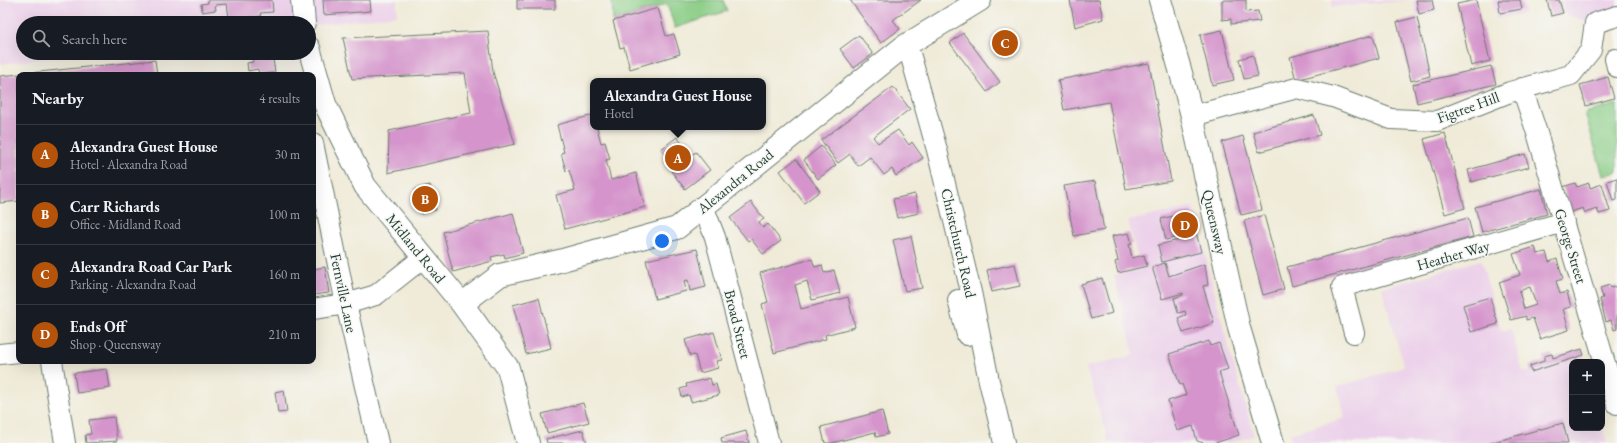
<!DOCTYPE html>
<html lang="en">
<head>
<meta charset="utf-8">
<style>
	:root { --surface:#171b24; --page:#242831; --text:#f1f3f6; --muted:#9ea1a6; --line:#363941; --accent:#b45309 }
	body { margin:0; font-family:"EB Garamond",serif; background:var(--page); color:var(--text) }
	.controls { position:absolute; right:12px; bottom:12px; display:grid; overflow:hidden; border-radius:8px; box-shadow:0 4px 16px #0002 }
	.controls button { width:36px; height:36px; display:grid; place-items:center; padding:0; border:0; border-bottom:1px solid var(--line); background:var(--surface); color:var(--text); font:20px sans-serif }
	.you { position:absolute; left:662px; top:241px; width:14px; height:14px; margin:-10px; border:3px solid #fff; border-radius:50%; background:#1a73e8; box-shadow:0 0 0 6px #1a73e833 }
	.badge { display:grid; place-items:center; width:26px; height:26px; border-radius:50%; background:var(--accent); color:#fff; font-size:13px; font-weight:700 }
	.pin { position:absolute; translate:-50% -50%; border:2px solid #fff; box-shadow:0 1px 4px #0006 }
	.popup { position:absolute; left:590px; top:78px; width:176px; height:52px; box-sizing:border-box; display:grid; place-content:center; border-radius:8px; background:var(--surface); filter:drop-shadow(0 1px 3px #0005); font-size:13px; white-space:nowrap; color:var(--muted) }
	.popup b { font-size:15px; color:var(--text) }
	.popup::after { content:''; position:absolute; left:50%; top:100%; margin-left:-8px; border:8px solid transparent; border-top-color:var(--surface) }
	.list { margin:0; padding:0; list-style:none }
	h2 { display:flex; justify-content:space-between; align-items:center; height:52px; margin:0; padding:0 16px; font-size:17px }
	h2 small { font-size:13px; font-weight:400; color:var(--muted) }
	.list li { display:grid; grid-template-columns:26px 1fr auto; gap:12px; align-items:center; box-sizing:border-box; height:60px; padding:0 16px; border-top:1px solid var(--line) }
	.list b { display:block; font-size:15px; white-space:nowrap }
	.list p { margin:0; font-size:13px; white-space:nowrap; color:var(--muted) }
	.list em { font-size:13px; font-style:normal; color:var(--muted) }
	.icon { flex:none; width:22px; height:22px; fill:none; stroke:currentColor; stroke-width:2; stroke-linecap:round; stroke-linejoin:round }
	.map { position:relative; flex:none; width:1617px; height:443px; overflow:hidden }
	.search { position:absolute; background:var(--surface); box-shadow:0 4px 16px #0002; left:16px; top:16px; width:300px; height:44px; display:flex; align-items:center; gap:10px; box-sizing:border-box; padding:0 14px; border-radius:22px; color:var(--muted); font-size:15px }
	.panel { position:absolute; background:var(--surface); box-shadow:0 4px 16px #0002; left:16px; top:72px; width:300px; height:292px; border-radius:8px }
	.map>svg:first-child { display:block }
	.built { fill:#ecd1ea }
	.green { fill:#8bce87; stroke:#55865e }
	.building { fill:#d595cc; fill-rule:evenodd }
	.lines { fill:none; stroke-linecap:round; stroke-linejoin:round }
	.minor-casing { stroke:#687a6d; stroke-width:22 }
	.tertiary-casing { stroke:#687a6d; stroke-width:24 }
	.secondary-casing { stroke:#687a6d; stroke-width:24 }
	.minor { stroke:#fff; stroke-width:20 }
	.tertiary { stroke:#fff; stroke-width:22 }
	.secondary { stroke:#fff; stroke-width:22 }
	.labels { text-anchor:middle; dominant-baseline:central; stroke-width:3; stroke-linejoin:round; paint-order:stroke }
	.street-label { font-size:15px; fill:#1f3d34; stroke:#f6f6f2 }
</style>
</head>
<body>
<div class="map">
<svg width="1617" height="443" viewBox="0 0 1617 443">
	<rect width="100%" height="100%" fill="#f6f6f2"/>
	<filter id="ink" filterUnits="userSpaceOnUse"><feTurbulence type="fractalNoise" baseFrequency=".025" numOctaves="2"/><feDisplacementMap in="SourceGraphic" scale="8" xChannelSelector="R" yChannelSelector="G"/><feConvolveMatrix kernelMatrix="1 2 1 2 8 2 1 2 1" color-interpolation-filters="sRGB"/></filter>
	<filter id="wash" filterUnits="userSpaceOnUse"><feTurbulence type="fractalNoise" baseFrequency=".012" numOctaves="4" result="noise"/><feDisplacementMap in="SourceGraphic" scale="16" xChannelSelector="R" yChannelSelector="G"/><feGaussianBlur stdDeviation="0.9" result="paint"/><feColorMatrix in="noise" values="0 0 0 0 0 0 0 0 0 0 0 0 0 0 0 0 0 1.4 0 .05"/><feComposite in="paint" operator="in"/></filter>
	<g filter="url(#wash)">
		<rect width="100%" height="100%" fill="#f0ebd8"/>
		<!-- built -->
		<path class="built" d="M0,0H397V15L309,26V23H23V53H89L0,64Z
			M1332,0H1434L1437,12L1417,16L1413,0L1332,7Z
			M1493,0H1523L1525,13L1496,19Z
			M1562,0H1617V10L1586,21L1565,14Z
			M1193,207L1227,341L1254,436L1228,443H1109L1086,367L1134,355L1114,275L1141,269L1128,221Z
			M1481,260L1501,331L1511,329L1523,372H1531L1584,355L1585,362H1572V428H1602V423L1607,443H1292L1290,434L1345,418L1337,387L1404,367L1382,288Z"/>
		<!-- green -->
		<path class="green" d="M612,0H723L727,11L675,28L667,4L613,21Z
			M1617,104V172L1603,176L1585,113Z"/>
		<g id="blocks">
			<!-- building -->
			<path class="building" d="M208,0H272L273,12L260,13L261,16L234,19V16L229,17L227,4L215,5L216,10L202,12L201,4L208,3Z
				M323,0H370L371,11L324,15Z
				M517,0H555V9H517Z
				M850,0H921L893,20L900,29L881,43Z
				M1070,0H1099L1103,19L1075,27Z
				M1222,0H1246V12L1258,11L1260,21L1231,24V19L1222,20Z
				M1416,0H1432L1434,10L1419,14Z
				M1476,0L1490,61L1471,66L1457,4Z
				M1498,0H1520L1522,9L1500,13Z
				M1547,0H1559L1563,13L1551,16Z
				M658,8L666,36L674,34L680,54L630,69L624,47L620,48L613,21Z
				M1417,17L1430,76L1411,81L1397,22Z
				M1222,30L1234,80L1212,85L1200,35Z
				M488,31L493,72L515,144L388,173L389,131L471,113L465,73L352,79L343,38Z
				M963,33L1000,82L987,92L950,43Z
				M859,35L873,54L854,68L840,49Z
				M1373,35L1379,58L1296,80L1290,57Z
				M251,53H272L275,72L259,75L258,69L248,71L247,63L253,62Z
				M1253,55L1258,76L1244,79L1239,59Z
				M155,60L157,75H19V201L0,203V76Z
				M1149,63L1171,181L1126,189L1109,102L1064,110L1058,80Z
				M1491,66L1496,84L1417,103L1413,84Z
				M1608,77L1614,98L1586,106L1580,85Z
				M893,87L910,109L873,137L878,143L898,130L909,145L912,142L923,158L896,176L892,169L884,175L870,157L858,166L850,154L838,163L821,140Z
				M593,115V127H597L601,143L605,142L610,159L606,160L611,180L636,173L645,207L565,229L556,195L575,190L569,170L566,171L561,153L564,152L557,125Z
				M1314,115L1320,135L1259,152L1253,132Z
				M1445,133L1465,208L1445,214L1424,139Z
				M1243,136L1262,210L1241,215L1222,142Z
				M677,137L691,155L696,152L710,170L685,189L671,171L675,168L661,149Z
				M821,146L836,165L818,179L804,160Z
				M1525,154L1529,167L1471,182L1468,170Z
				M796,159L820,191L804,203L780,171Z
				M1617,178V200L1613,201L1607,181Z
				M1095,181L1104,230L1074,236L1064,186Z
				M1575,183L1577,187L1589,183L1590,188L1602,184L1610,211L1599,214L1597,209L1585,213L1583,208L1571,212L1563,187Z
				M430,185L436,210L421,214L415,189Z
				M1541,189L1547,214L1482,232L1475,207Z
				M915,194L919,213L897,218L893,199Z
				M751,202L764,219L759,222L763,228L768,224L781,241L763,254L751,239L748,241L730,218Z
				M1191,212L1201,252L1162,262L1158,245L1179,240L1178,237L1166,240L1161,219Z
				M513,213L523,253L505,258L504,254L491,257L492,261L453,272L443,232Z
				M1264,215L1284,289L1263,295L1244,221Z
				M1468,218L1473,237L1292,286L1287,267Z
				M1129,233L1132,244H1129L1132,258L1144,255L1147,266L1118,273L1115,262L1118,261L1112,236Z
				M911,236L922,288L905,291L893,240Z
				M1535,247L1537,254L1546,252L1549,262L1557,259L1563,279L1556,281L1560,294L1567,292L1571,307L1563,309L1569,330L1540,339L1533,318L1526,320V316L1511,320L1499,282L1520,275L1513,254ZM1530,287L1536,305L1524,309L1519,291Z
				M697,249L706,287L690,291L688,280L684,281L686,291L655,299L646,260Z
				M812,259L815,267L822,265L824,273L834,270L840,293L812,300L807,281L795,285L801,309L848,297L855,327L825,335L826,339L774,353L762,304L768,302L760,273Z
				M1165,263L1169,276L1205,264L1208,285L1203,286L1214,323L1183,333L1178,318L1186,315L1185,311L1178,313L1174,298L1183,295V293L1162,299L1152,267Z
				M1015,264L1020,286L992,292L987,270Z
				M325,267L329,293L313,295V269Z
				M1102,278L1112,313L1091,319L1081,284Z
				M1610,285L1611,288L1617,286V329L1614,330L1611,320L1606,322L1600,299L1603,298L1600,288Z
				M1490,297L1498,324L1471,332L1463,305Z
				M539,298L551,348L526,354L513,305Z
				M714,332L722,360L716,361L718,368L700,373L695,355L690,356L685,340Z
				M1209,341L1210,346L1219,343L1228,369L1219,372L1239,435L1215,443H1204L1197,441L1193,426L1177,431L1168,401L1186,395L1182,384L1180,385L1169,354Z
				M1582,349L1584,355L1531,372L1530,366L1544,361V356L1552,354L1553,358Z
				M107,369L110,388L77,393L74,373Z
				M710,378L712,385L716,384L719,395L691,402L689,395L682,397L680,389L687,387L686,384Z
				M284,390L287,412L278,413L275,392Z
				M583,403L589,422L547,433L542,414Z
				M882,411L888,434L876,437L875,432L832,443H825L821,427Z
				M114,417L117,441L86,443L85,435L91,434L89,420Z
				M1563,423L1568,443H1490Z
				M583,430L587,443H547L546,439Z
				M746,431L749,443H722L721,438Z"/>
		</g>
	</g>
	<g filter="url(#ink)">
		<use href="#blocks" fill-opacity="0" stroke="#687a6d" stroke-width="1"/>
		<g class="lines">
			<!-- minor casing -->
			<g class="minor-casing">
				<path id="minor" d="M903,47L911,57L937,150L971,292L989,381L1004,443
					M1615,59L1617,67
					M1522,88L1537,133L1617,404
					M1192,116L1297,88L1333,97L1391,119L1437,121L1510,92L1571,75L1591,50L1595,23L1617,16
					M313,143L346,304L378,443
					M703,206L715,237L769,443
					M958,300L967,335
					M313,309L346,304L376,295L424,257
					M1354,333L1342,287L1564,222
					M0,354L19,352
					M52,361L65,443"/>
			</g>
			<!-- tertiary casing -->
			<g class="tertiary-casing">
				<path id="tertiary" d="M302,0L304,23
					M309,48L325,104L365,186L462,304L508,368L528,443
					M462,304L500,275L559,261L677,228L903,47L980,0"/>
			</g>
			<!-- secondary casing -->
			<g class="secondary-casing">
				<path id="secondary" d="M1160,0L1181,73L1192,116L1239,328L1273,443"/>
			</g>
			<!-- minor -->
			<use href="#minor" class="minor"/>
			<!-- tertiary -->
			<use href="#tertiary" class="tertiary"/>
			<!-- secondary -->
			<use href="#secondary" class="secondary"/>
		</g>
	</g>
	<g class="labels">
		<!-- street labels -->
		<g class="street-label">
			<text transform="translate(1468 107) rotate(-20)">Figtree Hill</text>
			<text transform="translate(735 181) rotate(-39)">Alexandra Road</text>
			<text transform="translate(1215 222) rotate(77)">Queensway</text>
			<text transform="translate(959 243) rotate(77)">Christchurch Road</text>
			<text transform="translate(1571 246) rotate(73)">George Street</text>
			<text transform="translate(416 248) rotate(51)">Midland Road</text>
			<text transform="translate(1453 255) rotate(-16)">Heather Way</text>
			<text transform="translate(344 293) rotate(78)">Fernville Lane</text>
			<text transform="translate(738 324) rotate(76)">Broad Street</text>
		</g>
	</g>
</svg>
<div class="controls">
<button>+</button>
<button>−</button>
</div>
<div class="you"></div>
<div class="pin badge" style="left:678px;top:158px">A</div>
<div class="popup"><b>Alexandra Guest House</b>Hotel</div>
<div class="pin badge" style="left:425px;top:199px">B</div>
<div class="pin badge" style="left:1005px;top:43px">C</div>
<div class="pin badge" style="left:1185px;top:225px">D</div>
<div class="search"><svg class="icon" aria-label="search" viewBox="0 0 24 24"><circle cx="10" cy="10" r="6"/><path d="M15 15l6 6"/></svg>Search here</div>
<section class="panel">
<h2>Nearby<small>4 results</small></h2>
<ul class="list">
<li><span class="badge">A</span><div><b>Alexandra Guest House</b><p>Hotel · Alexandra Road</p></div><em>30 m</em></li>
<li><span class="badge">B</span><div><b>Carr Richards</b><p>Office · Midland Road</p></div><em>100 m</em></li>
<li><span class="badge">C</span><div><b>Alexandra Road Car Park</b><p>Parking · Alexandra Road</p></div><em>160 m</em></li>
<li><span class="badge">D</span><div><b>Ends Off</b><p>Shop · Queensway</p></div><em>210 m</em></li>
</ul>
</section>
</div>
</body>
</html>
